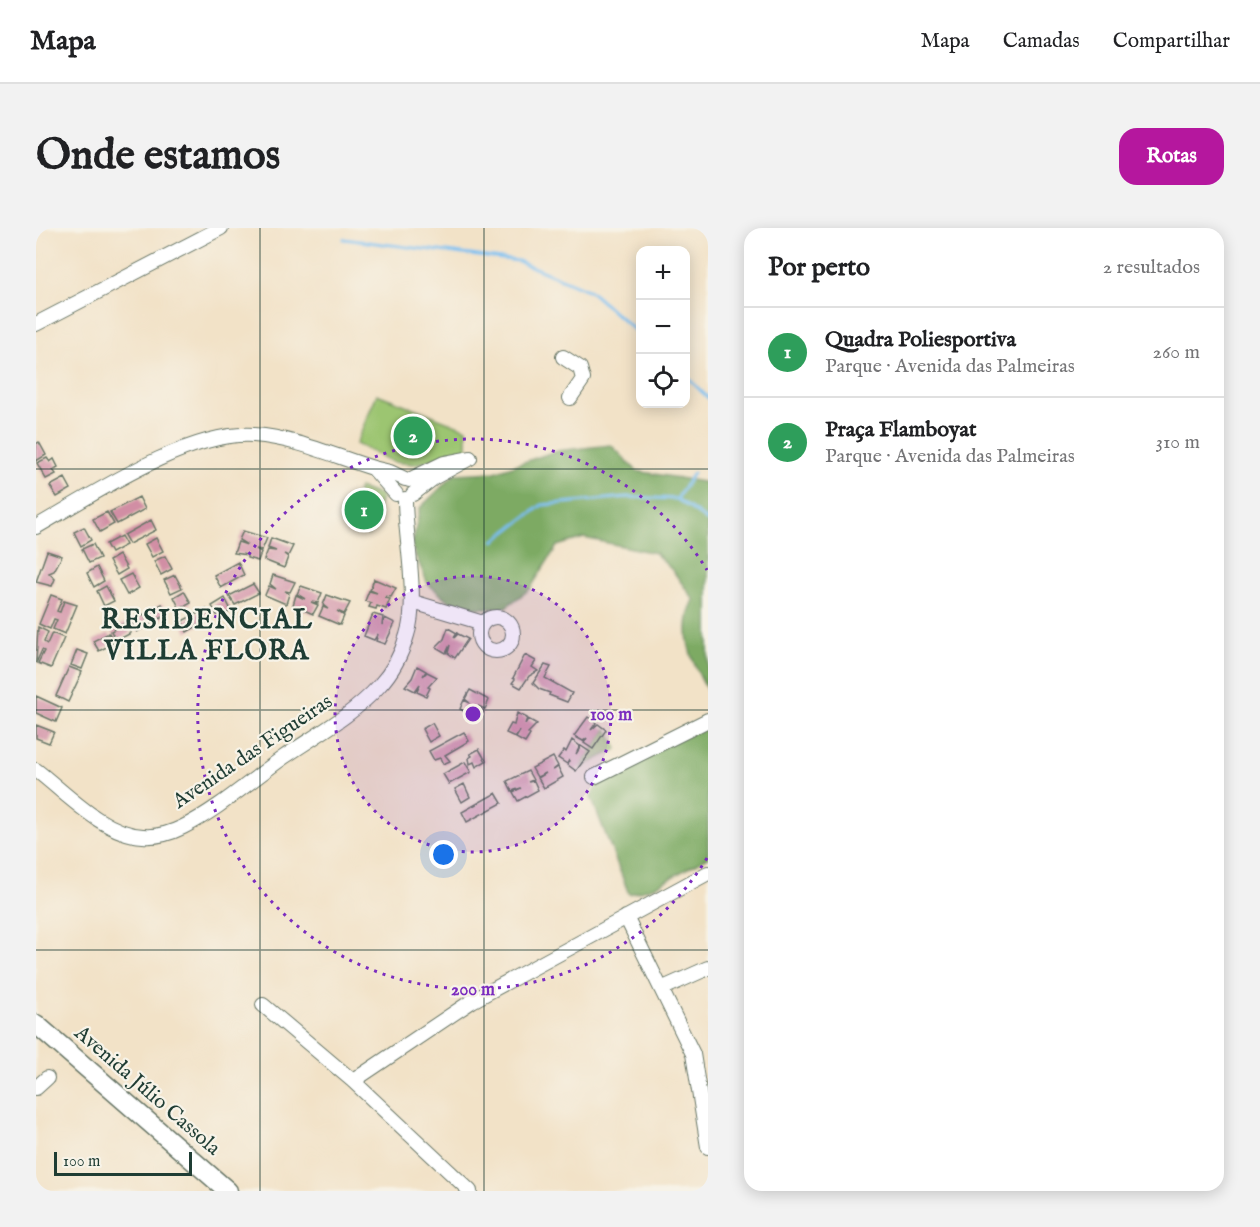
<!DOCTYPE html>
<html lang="pt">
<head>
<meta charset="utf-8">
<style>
	:root { --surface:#fff; --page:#f2f2f2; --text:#202124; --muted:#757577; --line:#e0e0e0; --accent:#b5179e }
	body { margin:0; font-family:"IM FELL English",serif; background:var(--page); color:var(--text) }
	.controls { position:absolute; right:18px; top:18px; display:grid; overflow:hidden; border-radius:12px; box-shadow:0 3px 15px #0003 }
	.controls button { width:54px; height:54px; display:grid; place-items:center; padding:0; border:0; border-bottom:2px solid var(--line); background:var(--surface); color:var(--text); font:30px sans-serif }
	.scale { position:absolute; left:18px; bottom:15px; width:138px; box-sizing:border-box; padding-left:6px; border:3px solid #1f3d34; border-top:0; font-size:16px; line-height:21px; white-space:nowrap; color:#1f3d34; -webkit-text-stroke:4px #f7f3e8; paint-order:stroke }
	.you { position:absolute; left:408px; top:627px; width:21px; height:21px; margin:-15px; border:4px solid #fff; border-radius:50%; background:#1a73e8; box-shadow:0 0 0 9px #1a73e833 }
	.badge { display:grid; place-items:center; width:39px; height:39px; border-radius:50%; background:var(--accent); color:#fff; font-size:20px; font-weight:700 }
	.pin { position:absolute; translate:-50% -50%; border:3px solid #fff; box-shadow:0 2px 6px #0006 }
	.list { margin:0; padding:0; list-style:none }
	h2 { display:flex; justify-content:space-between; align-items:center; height:78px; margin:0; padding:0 24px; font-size:26px }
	h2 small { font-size:20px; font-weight:400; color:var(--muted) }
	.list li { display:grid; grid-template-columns:39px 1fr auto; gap:18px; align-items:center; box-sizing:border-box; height:90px; padding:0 24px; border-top:2px solid var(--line) }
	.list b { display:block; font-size:22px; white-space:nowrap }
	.list p { margin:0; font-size:20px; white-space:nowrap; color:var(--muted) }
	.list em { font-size:20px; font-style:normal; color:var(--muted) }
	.icon { flex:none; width:33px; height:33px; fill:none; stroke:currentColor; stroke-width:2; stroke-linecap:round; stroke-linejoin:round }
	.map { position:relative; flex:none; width:672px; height:963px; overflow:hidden; border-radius:18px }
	header { display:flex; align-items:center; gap:36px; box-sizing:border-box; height:84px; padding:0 30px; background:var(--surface); border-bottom:2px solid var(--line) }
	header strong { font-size:28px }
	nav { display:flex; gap:33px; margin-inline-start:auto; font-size:21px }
	.intro { display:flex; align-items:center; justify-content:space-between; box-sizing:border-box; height:144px; padding:0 36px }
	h1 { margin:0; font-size:42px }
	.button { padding:15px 27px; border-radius:18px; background:var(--accent); color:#fff; font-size:21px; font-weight:700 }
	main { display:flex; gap:36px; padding:0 36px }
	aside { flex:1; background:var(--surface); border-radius:18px; box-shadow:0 3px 15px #0003 }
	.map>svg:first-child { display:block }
	.green { fill:#9cc571; stroke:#5e8152; stroke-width:1.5 }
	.forest { fill:#7daa63; stroke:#4e744c; stroke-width:1.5 }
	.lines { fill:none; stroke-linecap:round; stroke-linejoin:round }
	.stream { stroke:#7abff1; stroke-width:3 }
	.building { fill:#d18ea4 }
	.minor-casing { stroke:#697767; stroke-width:16 }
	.major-casing { stroke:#697767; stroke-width:21 }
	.minor { stroke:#fff; stroke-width:14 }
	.major { stroke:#fff; stroke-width:18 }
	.grid { fill:none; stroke:#1f3d34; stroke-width:1.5; stroke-opacity:0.55 }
	.ring { fill:none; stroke:#7b2cbf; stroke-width:3; stroke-dasharray:3 6 }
	.labels { text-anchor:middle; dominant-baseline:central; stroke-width:4.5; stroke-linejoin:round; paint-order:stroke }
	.street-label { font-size:21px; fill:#1f3d34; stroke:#f7f3e8 }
	.district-label { font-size:27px; font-weight:bold; letter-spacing:1.5px; fill:#1f3d34; stroke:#f7f3e8 }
	.centre { fill:#7b2cbf; stroke:#f7f3e8; stroke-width:3 }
	.ring-label { font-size:18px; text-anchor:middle; font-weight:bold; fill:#7b2cbf; stroke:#f7f3e8; stroke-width:4.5; stroke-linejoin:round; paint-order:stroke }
</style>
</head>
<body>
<header>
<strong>Mapa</strong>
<nav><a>Mapa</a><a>Camadas</a><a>Compartilhar</a></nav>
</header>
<div class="intro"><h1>Onde estamos</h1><a class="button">Rotas</a></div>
<main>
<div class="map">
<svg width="672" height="963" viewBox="0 0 672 963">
	<rect width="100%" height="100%" fill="#f7f3e8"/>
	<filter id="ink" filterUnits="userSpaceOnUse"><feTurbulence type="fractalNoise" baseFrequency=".0167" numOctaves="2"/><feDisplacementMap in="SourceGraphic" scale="12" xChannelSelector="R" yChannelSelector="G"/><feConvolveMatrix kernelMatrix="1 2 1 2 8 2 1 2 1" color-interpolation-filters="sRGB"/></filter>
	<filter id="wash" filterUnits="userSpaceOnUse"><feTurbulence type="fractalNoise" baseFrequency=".008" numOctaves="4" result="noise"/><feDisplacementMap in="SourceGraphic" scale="24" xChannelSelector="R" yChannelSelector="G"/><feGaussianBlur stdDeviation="1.35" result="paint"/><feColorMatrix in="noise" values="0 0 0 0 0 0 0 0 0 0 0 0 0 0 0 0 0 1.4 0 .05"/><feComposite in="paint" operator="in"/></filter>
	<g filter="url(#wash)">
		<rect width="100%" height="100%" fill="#f2e2c7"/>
		<!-- green -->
		<path class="green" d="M341,166L431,201V222L379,236L357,234L320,216Z
			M323,260L346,268L332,307L323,300L310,296Z
			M571,501L581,521L544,540Z"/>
		<!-- forest -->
		<path class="forest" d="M575,217L601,243L672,255V464C656,436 642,402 658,372L637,343L619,325L548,310L521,318L494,361L467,381L420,379L392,356L376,319L384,280L419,246L459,244L520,223Z
			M672,494V629L618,659L593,666L555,569L562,553Z"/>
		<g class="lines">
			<!-- stream -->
			<path class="stream" d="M308,11L482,33L554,63L604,107
				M650,148L672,170
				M641,271L657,245
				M458,313L506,277L591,269L641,271L672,293"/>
		</g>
		<g id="blocks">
			<!-- building -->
			<path class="building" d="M3,214L10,227L0,233V216Z
				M11,230L14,234L18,231L22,239L17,242L20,246L10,251L1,235Z
				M29,250L35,261L21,269L14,258Z
				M103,269L109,281L81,296L74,284Z
				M71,284L78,296L64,304L57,291Z
				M115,292L120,302L93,316L88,307Z
				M48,299L55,312L45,318L38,304Z
				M207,303L231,310L226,322L220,321L225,324L222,333L211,330V327L198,325L202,314L211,317L203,312Z
				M85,308L90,317L75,325L70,316Z
				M120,310L127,323L116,329L109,316Z
				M235,310L257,318L252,328L248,326L252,329L248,340L228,332L232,322L240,323L232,320Z
				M57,316L64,330L53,335L46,321Z
				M11,323L26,328L18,343L13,345L19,351L16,358L0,354Z
				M83,327L91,341L81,347L73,333Z
				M129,328L136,341L125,347L118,333Z
				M202,334L208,347L185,360L178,347Z
				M61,339L68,353L58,359L51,345Z
				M95,346L103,360L91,367L83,352Z
				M139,347L146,360L135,365L128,352Z
				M237,347L259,354L254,364L249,363L253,366L250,376L229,367L233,358L240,361L234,356Z
				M338,351L360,360L355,369L350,368L349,370L354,371L350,381L341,378L340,381L333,379L335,375L329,373L333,363L341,365L334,362Z
				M217,356L223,365L199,377L193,368Z
				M70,358L78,373L68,378L61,363Z
				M265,358L286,365L282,375L275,374L282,377L277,386L257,377L260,367L269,371L261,366Z
				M148,363L155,375L144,381L138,369Z
				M15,367L26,371L21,383L24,384L28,373L41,377L29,406L17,401L21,392L18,391L14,401L3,396Z
				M291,367L314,375L308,386L301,383L308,388L304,397L283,388L287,379L292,381L287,377Z
				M189,370L194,380L193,384L186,388L184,386L181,387L176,378Z
				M126,376L132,386L118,394L112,384Z
				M170,381L175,390L151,404L146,393Z
				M108,386L114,396L101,404L95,394Z
				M337,386L347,389L346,397L349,390L359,395L349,416L340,413L342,406L338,412L328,408Z
				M89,395L95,405L80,413L75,403Z
				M2,399L12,404L8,414L11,416L16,405L28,410L15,440L2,435L8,423L6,422L0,435Z
				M412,400L421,405L418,410L422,406L432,411L419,430L412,425L414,417L410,425L400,419L408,411Z
				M73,405L78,415L63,423L57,413Z
				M41,422L52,426L46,441L35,437Z
				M489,427L500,433L496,439L502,443L493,448L485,460L476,455L479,451L477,450Z
				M509,437L515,439L509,450L536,465L531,474L513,467L514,465L503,461L497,455Z
				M381,438L390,443L387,448L391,444L401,449L392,459L394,460L390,468L381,464L384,456L379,463L369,458L376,450Z
				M33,439L46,444L32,474L20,468Z
				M434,462L453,472L449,481L442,478L447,483L443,492L424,481L428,472L434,475L429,471Z
				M0,468L26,480L20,494L0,485Z
				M481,485L491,490L489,496L492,491L501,496L492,505L494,507L489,515L480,510L484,503L479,509L470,505L475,496L478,497Z
				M552,489L560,495L555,502L562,496L570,502L557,521L548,515L551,510L547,513L538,508Z
				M396,495L403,508L393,514L386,501Z
				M0,497L18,504L13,515L0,510Z
				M428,504L433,513L409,527L414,533L407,536L404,530L398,532L393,523Z
				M536,512L544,518L540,526L545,518L554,524L540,543L532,537L533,532L531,536L522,530L528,522L530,524Z
				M443,521L450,533L440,539L438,534L434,536L433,530L436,528L434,526Z
				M517,529L522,538L517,542L522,539L527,549L508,560L502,550L510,545L501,549L496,540Z
				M429,534L435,544L413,556L407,546Z
				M492,543L497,552L492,554L498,553L502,562L482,573L477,564L485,560L476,563L471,553Z
				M428,556L434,569L426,574L419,561Z
				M460,565L466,575L431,594L426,584Z"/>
		</g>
	</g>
	<g filter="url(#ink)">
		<use href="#blocks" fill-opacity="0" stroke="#697767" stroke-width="1.5"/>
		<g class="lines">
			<!-- minor casing -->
			<g class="minor-casing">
				<path id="minor" d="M0,96L185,0
					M527,129L544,140L547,151L534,170
					M373,252L408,235L434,230L399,249L377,266
					M360,266L337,240L354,244L369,251
					M0,299C56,267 153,202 218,207C259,210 298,228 337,240
					M377,374L447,395
					M443 406a17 17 0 1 1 34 0a17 17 0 1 1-34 0Z
					M0,542C30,565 67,606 107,608C120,609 135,605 147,599C183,581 215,552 248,529C280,507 317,487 343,458C356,444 366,425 371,407C383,370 369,311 369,271
					M558,549L672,492
					M590,689L657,826L672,919
					M625,761L672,740
					M227,777L317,853L434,963
					M317,853L436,773L672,645
					M0,860L11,850"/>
			</g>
			<!-- major casing -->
			<g class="major-casing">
				<path id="major" d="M0,796L192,963"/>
			</g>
			<!-- minor -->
			<use href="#minor" class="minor"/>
			<!-- major -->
			<use href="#major" class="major"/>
		</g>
	</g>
	<!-- grid -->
	<path class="grid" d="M224,0V963M448,0V963M0,241H672M0,482H672M0,722H672"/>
	<!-- distance rings -->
	<circle cx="437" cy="486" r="138" fill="#7b2cbf" fill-opacity=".12"/>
	<g class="ring">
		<circle cx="437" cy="486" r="138"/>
		<path d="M671 630A275 275 0 1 1 671 342"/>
	</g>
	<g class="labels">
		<!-- street labels -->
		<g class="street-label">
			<text transform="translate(217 524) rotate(-34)">Avenida das Figueiras</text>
			<text transform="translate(111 863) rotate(41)">Avenida Júlio Cassola</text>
		</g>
		<!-- district labels -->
		<g class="district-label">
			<text x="171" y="393">RESIDENCIAL<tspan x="171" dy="31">VILLA FLORA</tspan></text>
		</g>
	</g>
	<circle cx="437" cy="486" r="9" class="centre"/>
	<g class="ring-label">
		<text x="575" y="492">100 m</text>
		<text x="437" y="767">200 m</text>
	</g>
</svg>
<div class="controls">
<button>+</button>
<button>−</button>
<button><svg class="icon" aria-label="locate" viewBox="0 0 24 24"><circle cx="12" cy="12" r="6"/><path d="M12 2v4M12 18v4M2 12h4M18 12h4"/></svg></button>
</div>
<div class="scale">100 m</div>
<div class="you"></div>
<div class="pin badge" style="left:328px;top:282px;background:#2e9e5b">1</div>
<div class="pin badge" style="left:377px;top:208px;background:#2e9e5b">2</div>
</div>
<aside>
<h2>Por perto<small>2 resultados</small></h2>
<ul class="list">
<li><span class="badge" style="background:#2e9e5b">1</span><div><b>Quadra Poliesportiva</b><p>Parque · Avenida das Palmeiras</p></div><em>260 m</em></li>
<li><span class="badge" style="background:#2e9e5b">2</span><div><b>Praça Flamboyat</b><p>Parque · Avenida das Palmeiras</p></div><em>310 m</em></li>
</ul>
</aside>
</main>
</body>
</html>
